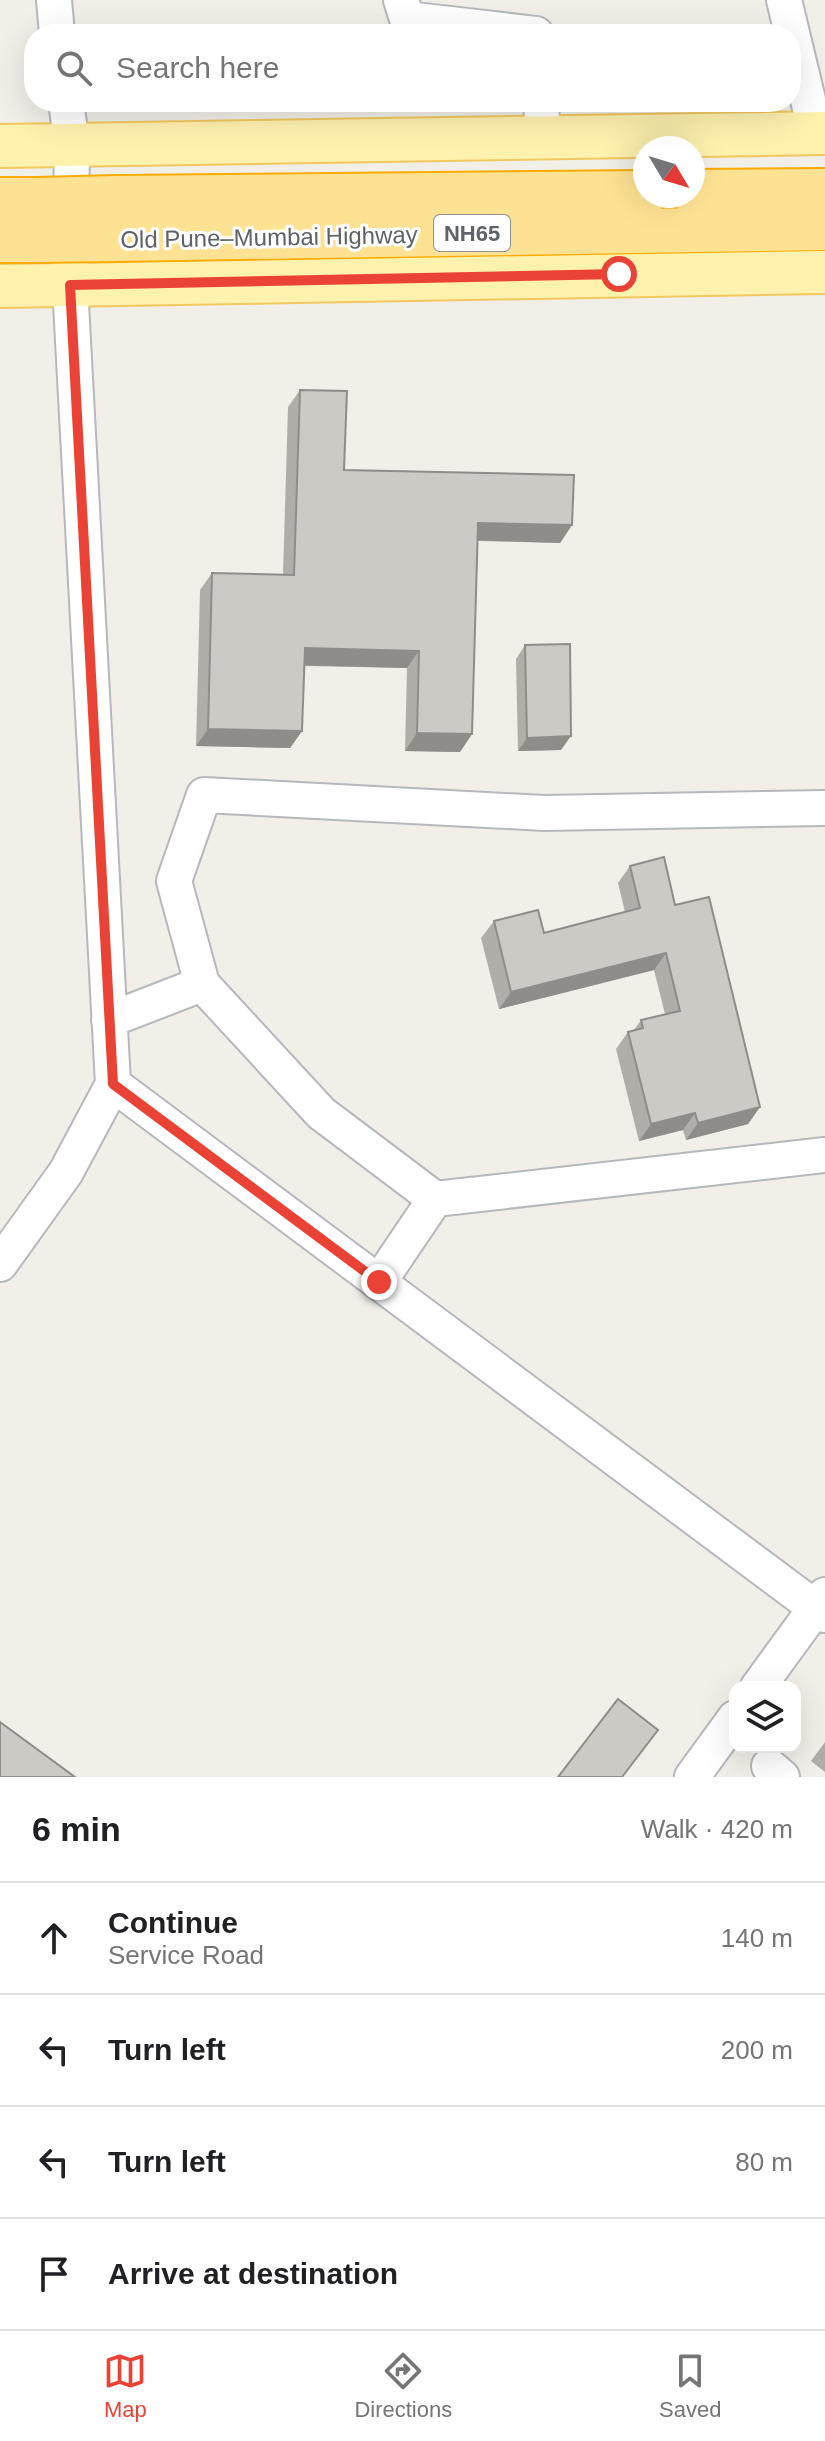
<!DOCTYPE html>
<html lang="en">
<head>
<meta charset="utf-8">
<style>
	:root { --surface:#fff; --page:#f6f6f6; --text:#202124; --muted:#757577; --line:#e0e0e0; --accent:#ea4335 }
	body { margin:0; font-family:Helvetica,sans-serif; background:var(--page); color:var(--text) }
	.controls { position:absolute; right:24px; bottom:24px; display:grid; overflow:hidden; border-radius:16px; box-shadow:0 8px 32px #0002 }
	.controls button { width:72px; height:72px; display:grid; place-items:center; padding:0; border:0; border-bottom:2px solid var(--line); background:var(--surface); color:var(--text); font:40px sans-serif }
	.compass { position:absolute; left:633px; top:136px; width:72px; height:72px; border-radius:50%; background:var(--surface); box-shadow:0 8px 32px #0002; rotate:128deg }
	.stop { position:absolute; width:24px; height:24px; margin:-18px; border:6px solid #ea4335; border-radius:50%; background:#fff }
	.stop.end { background:#ea4335; border-color:#fff; box-shadow:0 2px 8px #0008 }
	.list { margin:0; padding:0; list-style:none }
	h2 { display:flex; justify-content:space-between; align-items:center; height:104px; margin:0; padding:0 32px; font-size:34px }
	h2 small { font-size:26px; font-weight:400; color:var(--muted) }
	.list li { display:grid; grid-template-columns:52px 1fr auto; gap:24px; align-items:center; box-sizing:border-box; height:112px; padding:0 32px; border-top:2px solid var(--line) }
	.list b { display:block; font-size:30px; white-space:nowrap }
	.list p { margin:0; font-size:26px; white-space:nowrap; color:var(--muted) }
	.list em { font-size:26px; font-style:normal; color:var(--muted) }
	.icon { flex:none; width:44px; height:44px; fill:none; stroke:currentColor; stroke-width:2; stroke-linecap:round; stroke-linejoin:round }
	.map { position:relative; flex:none; width:825px; height:1777px; overflow:hidden }
	.search { position:absolute; background:var(--surface); box-shadow:0 8px 32px #0002; left:24px; right:24px; top:24px; height:88px; display:flex; align-items:center; gap:20px; box-sizing:border-box; padding:0 28px; border-radius:32px; color:var(--muted); font-size:30px }
	.sheet { height:552px; background:var(--surface) }
	nav { display:flex; justify-content:space-around; align-items:center; box-sizing:border-box; height:112px; border-top:2px solid var(--line); background:var(--surface); font-size:22px; color:var(--muted) }
	nav a { display:grid; justify-items:center; gap:4px }
	nav .on { color:var(--accent) }
	.map>svg:first-child { display:block }
	.lines { fill:none; stroke-linecap:round; stroke-linejoin:round }
	.minor-casing { stroke:#b5b8bc; stroke-width:38 }
	.major-casing { stroke:#f2c960; stroke-width:46 }
	.highway-casing { stroke:#f9ab00; stroke-width:48 }
	.minor { stroke:#fff; stroke-width:34 }
	.major { stroke:#fff2af; stroke-width:42 }
	.highway { stroke:#fde293; stroke-width:44 }
	.highway-bridge-casing { stroke:#f9ab00; stroke-width:48; stroke-linecap:butt }
	.highway-bridge { stroke:#fde293; stroke-width:44 }
	.wall { fill:#afaea9 }
	.shaded-wall { fill:#8f8d8a }
	.building { fill:#cccac5; stroke:#8f8d8a; stroke-width:2 }
	.route { stroke:#ea4335; stroke-width:10 }
	.labels { text-anchor:middle; dominant-baseline:central; stroke-width:6; stroke-linejoin:round; paint-order:stroke }
	.shield { fill:#fff; stroke:#8f9295; stroke-width:2 }
	.shield-label { font-size:22px; font-weight:bold; fill:#5f6368 }
	.street-label { font-size:24px; fill:#5f6368; stroke:#fff }
</style>
</head>
<body>
<div class="map">
<svg width="825" height="1777" viewBox="0 0 825 1777">
	<rect width="100%" height="100%" fill="#f1efe8"/>
	<g class="lines">
		<!-- minor casing -->
		<g class="minor-casing">
			<path id="minor" d="M54,0L57,34
				M401,0L407,19L536,34
				M784,0L816,133
				M541,102L543,137
				M825,808L544,813L204,795L174,881L202,984L321,1113L435,1199L825,1155
				M109,1020L202,984
				M113,1084L825,1615
				M0,1264L66,1172L113,1084L70,285L72,145L66,102
				M379,1282L435,1199
				M758,1687L825,1595
				M769,1766L782,1777
				M692,1777L735,1718"/>
		</g>
		<!-- major casing -->
		<g class="major-casing">
			<path id="major" d="M0,146L825,133
				M0,286L825,272"/>
		</g>
		<!-- highway casing -->
		<g class="highway-casing">
			<path id="highway" d="M693,192L825,191
				M116,198L645,193
				M0,200H37
				M119,239L825,228
				M0,240H36"/>
		</g>
		<!-- minor -->
		<use href="#minor" class="minor"/>
		<!-- major -->
		<use href="#major" class="major"/>
		<!-- highway -->
		<use href="#highway" class="highway"/>
		<!-- highway-bridge casing -->
		<g class="highway-bridge-casing">
			<path id="highway-bridge" d="M37,200L116,198
				M36,240L119,239"/>
		</g>
		<!-- highway-bridge -->
		<use href="#highway-bridge" class="highway-bridge"/>
	</g>
	<!-- wall -->
	<path class="wall" d="M300,390L344,470L572,525L560,543L478,541L472,734L460,752L405,751L407,668L304,666L302,731L290,748L196,746L200,590L212,573L283,575L288,407Z
		M525,645L561,750L518,751L516,659Z
		M630,866L675,905L760,1107L748,1124L686,1140L683,1130L639,1141L616,1049L628,1032L634,1030L641,1020L665,1014L654,970L499,1009L481,938L494,921L544,933L625,912L618,883Z
		M825,1742V1772L811,1761Z"/>
	<!-- shaded-wall -->
	<path class="shaded-wall" d="M478,523L572,525L560,543L466,540Z
		M305,648L419,651L407,668L292,665Z
		M208,729L302,731L290,748L196,746Z
		M417,733L472,734L460,752L405,751Z
		M571,736L561,750L518,751L527,738Z
		M666,953L654,970L499,1009L511,992Z
		M760,1107L748,1124L686,1140L698,1123Z
		M695,1113L683,1130L639,1141L651,1124Z"/>
	<!-- building -->
	<path class="building" d="M300,390L347,391L344,470L574,475L572,525L478,523L472,734L417,733L419,651L305,648L302,731L208,729L212,573L294,575Z
		M570,644L571,736L527,738L525,645Z
		M664,857L675,905L709,897L760,1107L698,1123L695,1113L651,1124L628,1032L643,1028L641,1020L680,1011L666,953L511,992L494,921L538,910L544,933L640,908L630,866Z
		M618,1699L658,1730L622,1777H558Z
		M0,1722L75,1777H0Z"/>
	<g class="lines">
		<!-- route -->
		<path class="route" d="M379,1282L113,1084L70,285L619,274"/>
	</g>
	<g class="labels">
		<!-- shield labels -->
		<rect class="shield" x="434" y="215" width="76" height="36" rx="6"/>
		<g class="shield-label">
			<text x="472" y="233">NH65</text>
		</g>
		<!-- street labels -->
		<g class="street-label">
			<text transform="translate(269 237) rotate(-1)">Old Pune–Mumbai Highway</text>
		</g>
	</g>
</svg>
<div class="controls">
<button><svg class="icon" aria-label="layers" viewBox="0 0 24 24"><path d="M12 4l9 5-9 5-9-5zM3 14l9 5 9-5"/></svg></button>
</div>
<svg class="compass" viewBox="-18 -18 36 36"><path d="M0-13l5 13h-10z" fill="#e53935"/><path d="M0 13l5-13h-10z" fill="#757577"/></svg>
<div class="stop" style="left:619px;top:274px"></div>
<div class="stop end" style="left:379px;top:1282px"></div>
<div class="search"><svg class="icon" aria-label="search" viewBox="0 0 24 24"><circle cx="10" cy="10" r="6"/><path d="M15 15l6 6"/></svg>Search here</div>
</div>
<section class="sheet">
<h2>6 min<small>Walk · 420 m</small></h2>
<ul class="list">
<li><svg class="icon" aria-label="ahead" viewBox="0 0 24 24"><path d="M12 20V5M6 11l6-6 6 6"/></svg><div><b>Continue</b><p>Service Road</p></div><em>140 m</em></li>
<li><svg class="icon" aria-label="left" viewBox="0 0 24 24"><path d="M17 20v-9H6M10 6l-5 5 5 5"/></svg><div><b>Turn left</b></div><em>200 m</em></li>
<li><svg class="icon" aria-label="left" viewBox="0 0 24 24"><path d="M17 20v-9H6M10 6l-5 5 5 5"/></svg><div><b>Turn left</b></div><em>80 m</em></li>
<li><svg class="icon" aria-label="arrive" viewBox="0 0 24 24"><path d="M6 21V4h12l-3 4 3 4H6"/></svg><div><b>Arrive at destination</b></div></li>
</ul>
</section>
<nav>
<a class="on"><svg class="icon" aria-label="map" viewBox="0 0 24 24"><path d="M3 6l6-2 6 2 6-2v14l-6 2-6-2-6 2zM9 4v14M15 6v14"/></svg>Map</a>
<a><svg class="icon" aria-label="directions" viewBox="0 0 24 24"><path d="M12 3l9 9-9 9-9-9zM9 14v-3h6M13 9l2 2-2 2"/></svg>Directions</a>
<a><svg class="icon" aria-label="saved" viewBox="0 0 24 24"><path d="M7 4h10v16l-5-4-5 4z"/></svg>Saved</a>
</nav>
</body>
</html>
